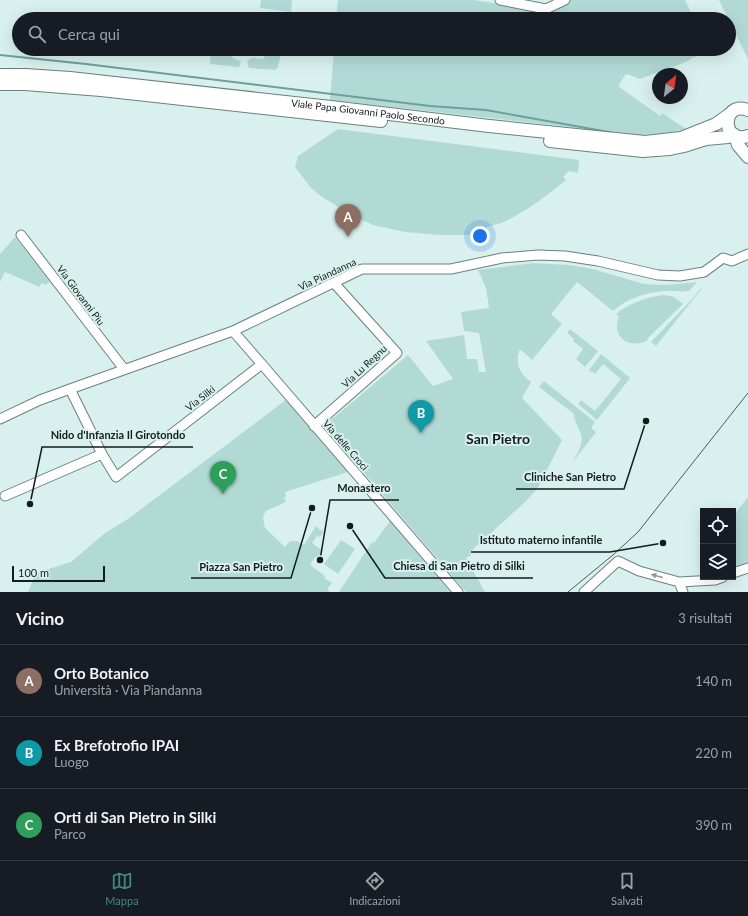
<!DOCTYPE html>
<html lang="it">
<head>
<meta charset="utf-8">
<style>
	:root { --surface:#171b24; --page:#20242c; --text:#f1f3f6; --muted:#9ea1a6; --line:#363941; --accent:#418881 }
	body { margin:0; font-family:Lato,sans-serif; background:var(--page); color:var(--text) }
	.controls { position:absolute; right:12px; bottom:12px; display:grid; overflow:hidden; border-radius:0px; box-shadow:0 4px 16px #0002 }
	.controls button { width:36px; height:36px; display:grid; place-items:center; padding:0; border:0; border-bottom:1px solid var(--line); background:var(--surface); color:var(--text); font:20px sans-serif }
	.compass { position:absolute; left:652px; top:68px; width:36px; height:36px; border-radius:50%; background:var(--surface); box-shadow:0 4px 16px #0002; rotate:29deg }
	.scale { position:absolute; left:12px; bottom:10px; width:93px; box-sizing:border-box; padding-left:4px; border:2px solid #141c1b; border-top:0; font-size:11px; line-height:14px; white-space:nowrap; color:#141c1b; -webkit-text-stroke:3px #d9f1ee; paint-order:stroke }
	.you { position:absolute; left:480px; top:236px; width:14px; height:14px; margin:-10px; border:3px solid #fff; border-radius:50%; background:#1a73e8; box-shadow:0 0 0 6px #1a73e833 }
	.badge { display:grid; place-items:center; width:26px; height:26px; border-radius:50%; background:var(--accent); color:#fff; font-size:13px; font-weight:700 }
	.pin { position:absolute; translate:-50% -33px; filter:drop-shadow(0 1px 2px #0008) }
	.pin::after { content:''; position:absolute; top:21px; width:14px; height:12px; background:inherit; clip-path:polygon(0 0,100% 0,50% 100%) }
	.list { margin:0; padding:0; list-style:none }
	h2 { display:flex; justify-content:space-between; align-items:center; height:52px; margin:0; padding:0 16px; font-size:17px }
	h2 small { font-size:13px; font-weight:400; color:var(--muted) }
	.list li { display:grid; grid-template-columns:26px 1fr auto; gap:12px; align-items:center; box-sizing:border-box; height:72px; padding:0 16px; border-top:1px solid var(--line) }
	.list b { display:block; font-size:15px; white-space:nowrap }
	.list p { margin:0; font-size:13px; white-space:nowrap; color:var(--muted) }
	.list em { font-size:13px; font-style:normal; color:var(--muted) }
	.icon { flex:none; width:22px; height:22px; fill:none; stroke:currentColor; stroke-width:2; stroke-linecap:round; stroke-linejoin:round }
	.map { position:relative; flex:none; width:748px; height:592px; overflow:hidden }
	.search { position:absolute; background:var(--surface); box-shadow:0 4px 16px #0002; left:12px; right:12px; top:12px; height:44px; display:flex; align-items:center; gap:10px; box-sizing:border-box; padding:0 14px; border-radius:22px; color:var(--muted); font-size:15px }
	.sheet { height:268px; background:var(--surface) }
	nav { display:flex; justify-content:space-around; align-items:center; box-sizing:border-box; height:56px; border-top:1px solid var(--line); background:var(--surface); font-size:11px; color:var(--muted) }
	nav a { display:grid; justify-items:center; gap:2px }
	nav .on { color:var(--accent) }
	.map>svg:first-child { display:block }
	.green { fill:#b2dad5 }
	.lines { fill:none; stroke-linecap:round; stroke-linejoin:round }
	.stream { stroke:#6da09a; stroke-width:2 }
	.minor-casing { stroke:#6b817e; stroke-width:11 }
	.major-casing { stroke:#6b817e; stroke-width:14 }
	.minor { stroke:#fff; stroke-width:9 }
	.major { stroke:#fff; stroke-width:12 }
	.tram { stroke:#4d5a58; stroke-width:1 }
	.oneway { fill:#959998 }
	.labels { text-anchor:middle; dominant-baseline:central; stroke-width:4; stroke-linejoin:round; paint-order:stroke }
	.street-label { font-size:10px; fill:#141c1b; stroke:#d9f1ee }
	.district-label { font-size:14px; font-weight:bold; fill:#141c1b; stroke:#d9f1ee }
	.leader { fill:none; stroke:#141c1b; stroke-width:1.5 }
	.callout-dot { fill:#141c1b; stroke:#d9f1ee; stroke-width:1.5 }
	.callout-label { font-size:11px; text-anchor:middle; font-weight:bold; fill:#141c1b; stroke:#d9f1ee; stroke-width:4; stroke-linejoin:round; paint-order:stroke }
</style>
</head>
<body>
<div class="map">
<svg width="748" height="592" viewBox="0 0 748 592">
	<rect width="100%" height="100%" fill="#d9f1ee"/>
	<!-- green -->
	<path class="green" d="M261,0H292L291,12L260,8Z
		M338,0H474L546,11L568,0H685L694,19H336Z
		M719,0H748V59Z
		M211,49H219L218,54L231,56L234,59L241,61L239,67L210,64Z
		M277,49H282L278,67L275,70L249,68L247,61L252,58L264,59L265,53H262L263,50Z
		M334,49H707L709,52L692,58L686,62L640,79L626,74L618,86L660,116L662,113L686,129L667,133L640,135L330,100Z
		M338,129L579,160L578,173L569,171L563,177L566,180C546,196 525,213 501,223C492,226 483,228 474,230V235H440L405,232L373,225L350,214L322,197L311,188L295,167L298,156Z
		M15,237L50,282L45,285L41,283L40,287L5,272L0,282V254Z
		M533,263L569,265L593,269L644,284L666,285L697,282L689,291C681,292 674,291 666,291C648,292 627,298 613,311L577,282L551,314L562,324L532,360L521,350L519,351C515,364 520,374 531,382L522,398L562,440L538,488L525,502L470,552L471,555L466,558L485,592H466L324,426L408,355L433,386L453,379L426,341L464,335L467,359H477L479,372H486L479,333L464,331L461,312L489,308L486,288L478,270Z
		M703,287L656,346L651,342L694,297L699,290Z
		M664,295L674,297L683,304L647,339L648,340C629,350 611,338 619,316L616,314C630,303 646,297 664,295Z
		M570,329L598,351L585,367L576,359L583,349L573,341L574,339L567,333Z
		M601,354L630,378L597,420L578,404L581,400L595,411L621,379L603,364L595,374L589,370Z
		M544,381L595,422L591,428L596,432L573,462C577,453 585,442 580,432C578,426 574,421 574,414L539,387Z
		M287,399L348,472L285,492L286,496L284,498L286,502L266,511L263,517L265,528L285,547L290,541H297L304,545L316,526L320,530L324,531L320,537L317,536L312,543L323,551L318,558L315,557L310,565L325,576L324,578L332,583L327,589L330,592H28L36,573L71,562L105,533L128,519Z
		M748,497V562L733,567V516Z
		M390,521L450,592H339L372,542L374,543Z
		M341,540L355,549L338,574L324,564Z"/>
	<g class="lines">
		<!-- stream -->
		<path class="stream" d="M0,55L86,64L430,106L486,110L620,134"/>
		<!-- minor casing -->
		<g class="minor-casing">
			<path id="minor" d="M500,0L546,9L565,0
				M21,235L124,369
				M233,331L266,369L458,592
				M70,389L102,454L116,477L262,364
				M0,419L40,400L70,389L233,331L362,269H451L502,258L538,255L565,256L598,261L658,275L680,276L704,272L723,258L732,261L748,254
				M314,426L397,353L334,283
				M5,496L102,454
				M733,573L748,568
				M679,582L683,592
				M584,592L618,561L639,571L679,582L715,580L723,577"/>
		</g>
		<!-- major casing -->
		<g class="major-casing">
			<g id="major">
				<path id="s1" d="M0,75H26L70,78L331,107L489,126L645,142L681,138L716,124L730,114"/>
				<path d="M0,84H25L101,90L381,121"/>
				<path d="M748,110C721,100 721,145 748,136"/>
				<path d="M735,135L738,145L748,157"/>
				<path d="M550,141L643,151L670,149L684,146L706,139L728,137L733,134"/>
			</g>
		</g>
		<!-- minor -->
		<use href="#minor" class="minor"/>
		<!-- major -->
		<use href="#major" class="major"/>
		<!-- tram -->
		<path class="tram" d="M568,592L613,555L638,532L748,393"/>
	</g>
	<!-- one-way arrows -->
	<defs><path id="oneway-solid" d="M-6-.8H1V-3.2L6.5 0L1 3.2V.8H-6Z"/></defs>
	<use class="oneway" href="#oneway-solid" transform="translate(657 576) rotate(-165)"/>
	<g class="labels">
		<!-- street labels -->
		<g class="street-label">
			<text stroke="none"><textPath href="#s1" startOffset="370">Viale Papa Giovanni Paolo Secondo</textPath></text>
			<text transform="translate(327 274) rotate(-25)">Via Piandanna</text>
			<text transform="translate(81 295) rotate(53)">Via Giovanni Piu</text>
			<text transform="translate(364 366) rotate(-43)">Via Lu Regnu</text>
			<text transform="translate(200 398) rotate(-38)">Via Silki</text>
			<text transform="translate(346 445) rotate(49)">Via delle Croci</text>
		</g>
		<!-- district labels -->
		<g class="district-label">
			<text x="498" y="438">San Pietro</text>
		</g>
	</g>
	<!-- callouts -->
	<path class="leader" d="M30 504L42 447H193M646 421L624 489H516M320 560L330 500H399M663 543L610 552H471M350 526L385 578H533M312 508L291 578H191"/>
	<g class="callout-dot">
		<circle cx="30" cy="504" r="4"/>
		<circle cx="646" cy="421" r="4"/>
		<circle cx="320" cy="560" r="4"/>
		<circle cx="663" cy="543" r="4"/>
		<circle cx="350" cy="526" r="4"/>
		<circle cx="312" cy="508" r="4"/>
	</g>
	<g class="callout-label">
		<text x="118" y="439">Nido d'Infanzia Il Girotondo</text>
		<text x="570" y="481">Cliniche San Pietro</text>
		<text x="364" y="492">Monastero</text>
		<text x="541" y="544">Istituto materno infantile</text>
		<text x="459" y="570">Chiesa di San Pietro di Silki</text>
		<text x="241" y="571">Piazza San Pietro</text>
	</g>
</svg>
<div class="controls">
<button><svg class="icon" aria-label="locate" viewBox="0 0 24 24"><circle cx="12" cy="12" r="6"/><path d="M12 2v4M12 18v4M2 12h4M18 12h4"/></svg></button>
<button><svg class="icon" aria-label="layers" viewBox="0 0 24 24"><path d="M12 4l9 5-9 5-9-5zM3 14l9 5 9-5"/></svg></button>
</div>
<svg class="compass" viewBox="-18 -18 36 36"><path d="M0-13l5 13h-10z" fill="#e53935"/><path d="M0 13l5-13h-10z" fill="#9ea1a6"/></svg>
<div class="scale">100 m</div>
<div class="you"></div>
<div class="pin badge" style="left:348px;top:237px;background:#8d6e63">A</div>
<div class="pin badge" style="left:421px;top:433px;background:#0f9aa8">B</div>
<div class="pin badge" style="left:223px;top:494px;background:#2e9e5b">C</div>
<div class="search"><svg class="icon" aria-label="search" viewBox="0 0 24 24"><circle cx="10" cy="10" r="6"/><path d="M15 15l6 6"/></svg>Cerca qui</div>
</div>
<section class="sheet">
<h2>Vicino<small>3 risultati</small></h2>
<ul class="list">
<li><span class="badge" style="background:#8d6e63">A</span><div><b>Orto Botanico</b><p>Università · Via Piandanna</p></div><em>140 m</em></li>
<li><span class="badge" style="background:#0f9aa8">B</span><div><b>Ex Brefotrofio IPAI</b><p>Luogo</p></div><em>220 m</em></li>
<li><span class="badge" style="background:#2e9e5b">C</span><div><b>Orti di San Pietro in Silki</b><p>Parco</p></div><em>390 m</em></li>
</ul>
</section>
<nav>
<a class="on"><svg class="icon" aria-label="map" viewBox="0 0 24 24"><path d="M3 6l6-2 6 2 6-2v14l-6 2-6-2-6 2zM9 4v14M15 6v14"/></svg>Mappa</a>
<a><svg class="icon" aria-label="directions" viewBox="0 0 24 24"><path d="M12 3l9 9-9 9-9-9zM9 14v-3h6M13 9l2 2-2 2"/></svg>Indicazioni</a>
<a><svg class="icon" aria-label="saved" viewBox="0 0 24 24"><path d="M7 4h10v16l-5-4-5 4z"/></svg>Salvati</a>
</nav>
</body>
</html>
